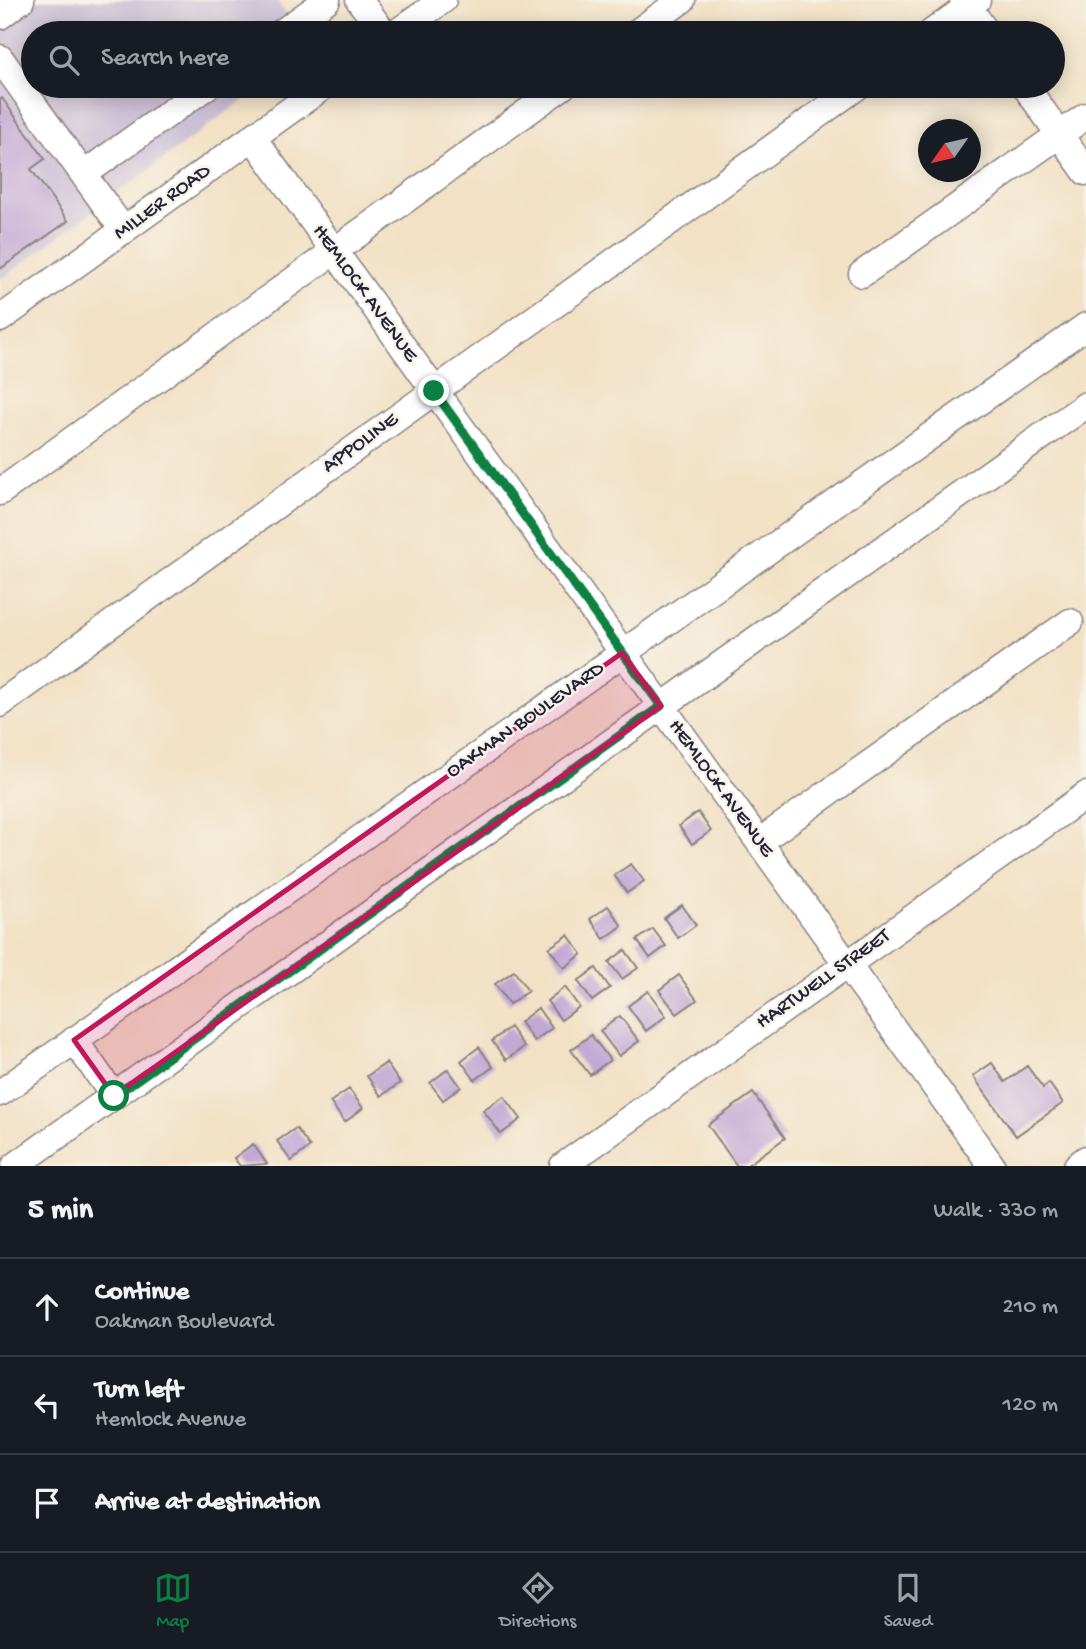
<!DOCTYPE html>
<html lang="en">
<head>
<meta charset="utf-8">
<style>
	:root { --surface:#171b24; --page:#20242c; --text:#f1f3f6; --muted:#9ea1a6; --line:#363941; --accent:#0b8043 }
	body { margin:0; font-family:"Gochi Hand",sans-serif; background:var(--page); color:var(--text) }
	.compass { position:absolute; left:918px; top:119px; width:63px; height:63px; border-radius:50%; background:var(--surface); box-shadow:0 4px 18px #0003; rotate:236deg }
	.stop { position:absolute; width:21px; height:21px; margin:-16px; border:5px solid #0b8043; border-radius:50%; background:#fff }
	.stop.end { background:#0b8043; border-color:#fff; box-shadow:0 2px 7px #0008 }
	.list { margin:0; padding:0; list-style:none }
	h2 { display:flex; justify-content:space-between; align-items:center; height:91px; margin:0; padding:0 28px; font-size:30px }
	h2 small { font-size:23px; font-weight:400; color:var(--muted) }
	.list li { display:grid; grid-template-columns:46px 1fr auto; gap:21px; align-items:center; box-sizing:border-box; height:98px; padding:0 28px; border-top:2px solid var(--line) }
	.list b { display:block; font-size:26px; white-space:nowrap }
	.list p { margin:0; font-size:23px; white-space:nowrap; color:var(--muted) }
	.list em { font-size:23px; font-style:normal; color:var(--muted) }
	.icon { flex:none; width:38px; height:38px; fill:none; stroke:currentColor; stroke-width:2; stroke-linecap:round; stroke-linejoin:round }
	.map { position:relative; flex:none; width:1086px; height:1166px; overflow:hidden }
	.search { position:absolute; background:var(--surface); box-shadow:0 4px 18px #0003; left:21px; right:21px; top:21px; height:77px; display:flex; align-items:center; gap:18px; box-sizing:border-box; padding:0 24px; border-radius:38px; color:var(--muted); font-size:26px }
	.sheet { height:385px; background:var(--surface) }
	nav { display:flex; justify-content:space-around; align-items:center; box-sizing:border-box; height:98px; border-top:2px solid var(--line); background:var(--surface); font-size:19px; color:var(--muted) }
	nav a { display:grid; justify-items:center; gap:4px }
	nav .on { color:var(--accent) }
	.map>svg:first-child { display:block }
	.industrial { fill:#cbbfd5 }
	.building { fill:#c2a8d5 }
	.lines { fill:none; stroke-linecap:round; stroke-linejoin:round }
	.minor-casing { stroke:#8a8280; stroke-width:29 }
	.minor { stroke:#fff; stroke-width:26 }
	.route { stroke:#0b8043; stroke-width:9 }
	.marked { fill:#c2185b; fill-opacity:0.2; stroke:#c2185b; stroke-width:5; stroke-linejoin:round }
	.labels { text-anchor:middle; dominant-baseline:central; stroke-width:5; stroke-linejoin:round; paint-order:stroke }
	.street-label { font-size:21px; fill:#22223b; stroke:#f7f3e8 }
</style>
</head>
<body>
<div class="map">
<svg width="1086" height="1166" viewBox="0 0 1086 1166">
	<rect width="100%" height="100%" fill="#f7f3e8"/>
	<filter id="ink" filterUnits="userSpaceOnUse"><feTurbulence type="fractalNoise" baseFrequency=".0143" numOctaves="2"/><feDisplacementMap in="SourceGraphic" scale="14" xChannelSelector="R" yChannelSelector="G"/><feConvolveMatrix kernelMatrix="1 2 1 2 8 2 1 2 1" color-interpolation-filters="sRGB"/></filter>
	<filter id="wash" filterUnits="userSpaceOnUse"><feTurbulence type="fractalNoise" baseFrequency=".00686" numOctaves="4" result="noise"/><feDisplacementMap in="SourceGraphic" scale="28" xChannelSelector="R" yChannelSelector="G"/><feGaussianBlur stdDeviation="1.57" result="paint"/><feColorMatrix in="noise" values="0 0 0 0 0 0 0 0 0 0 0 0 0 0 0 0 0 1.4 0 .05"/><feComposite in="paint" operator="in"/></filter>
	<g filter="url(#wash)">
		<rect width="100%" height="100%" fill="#f2e1c5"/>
		<!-- industrial -->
		<path class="industrial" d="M0,0H276L300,33H33V86H262L0,280Z"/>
		<g id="blocks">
			<!-- building -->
			<path class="building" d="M2,98L45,159L31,169L68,221L0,269V100Z
				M698,812L711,831L692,844L679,826Z
				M631,864L644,881L627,893L614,875Z
				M682,905L696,925L678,938L664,918Z
				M608,906L622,926L604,939L590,919Z
				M653,929L666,946L650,958L637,940Z
				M568,935L582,954L564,968L549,948Z
				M625,950L638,968L622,979L609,962Z
				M596,968L610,988L592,1001L578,981Z
				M514,971L528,991L509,1004L495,984Z
				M679,975L697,1000L677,1014L659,990Z
				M565,987L579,1007L561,1020L547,1001Z
				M648,991L666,1016L646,1031L628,1006Z
				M538,1008L552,1028L534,1041L520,1022Z
				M620,1016L639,1041L619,1056L600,1031Z
				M510,1027L524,1047L506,1060L492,1041Z
				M591,1035L610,1060L590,1075L571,1050Z
				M479,1047L493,1067L475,1080L461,1061Z
				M386,1063L400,1083L381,1096L367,1076Z
				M992,1063L1005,1082L1027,1066L1043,1088L1049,1083L1063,1103L1016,1136L973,1076Z
				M448,1069L461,1087L443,1100L430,1083Z
				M349,1089L363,1108L345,1122L330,1102Z
				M753,1093L785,1138L746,1166H737L708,1125Z
				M504,1096L521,1119L501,1134L483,1110Z
				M296,1128L310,1147L291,1161L277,1141Z
				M253,1144L267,1164L240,1166L234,1158Z"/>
		</g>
	</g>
	<g filter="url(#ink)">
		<use href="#blocks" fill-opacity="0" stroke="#8a8280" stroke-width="2"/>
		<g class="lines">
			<!-- minor casing -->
			<g class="minor-casing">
				<path id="minor" d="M359,0L384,33
					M963,0L987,33
					M0,16L21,0
					M281,33L327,0
					M396,33L443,0
					M636,33L682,0
					M931,33L977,0
					M0,58L124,231
					M1025,86L1086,172
					M253,138L992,1166
					M84,174L207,86
					M862,274L1086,116
					M0,319L324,86
					M0,492L563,86
					M0,704L858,86
					M759,842L1070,622
					M74,1040L114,1096
					M0,1093L1086,326
					M15,1166L1086,405
					M563,1166L1086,795
					M1077,1166L1086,1159"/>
			</g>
			<!-- minor -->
			<use href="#minor" class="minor"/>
		</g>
	</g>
	<g class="lines" filter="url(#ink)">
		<!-- route -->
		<path class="route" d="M114,1096L661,706L434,391"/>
	</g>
	<!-- marked area -->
	<path class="marked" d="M622,653L661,706L114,1096L74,1040Z"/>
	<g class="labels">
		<!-- street labels -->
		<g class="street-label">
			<text transform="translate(163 203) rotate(-36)">MILLER ROAD</text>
			<text transform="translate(364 294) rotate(54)">HEMLOCK AVENUE</text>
			<text transform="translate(361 444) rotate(-36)">APPOLINE</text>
			<text transform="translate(526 721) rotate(-35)">OAKMAN BOULEVARD</text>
			<text transform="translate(720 789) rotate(54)">HEMLOCK AVENUE</text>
			<text transform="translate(824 980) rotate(-35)">HARTWELL STREET</text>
		</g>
	</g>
</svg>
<svg class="compass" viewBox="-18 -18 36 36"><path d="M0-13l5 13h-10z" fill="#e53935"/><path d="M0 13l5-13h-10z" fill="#9ea1a6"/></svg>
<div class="stop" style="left:114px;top:1096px"></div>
<div class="stop end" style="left:434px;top:391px"></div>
<div class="search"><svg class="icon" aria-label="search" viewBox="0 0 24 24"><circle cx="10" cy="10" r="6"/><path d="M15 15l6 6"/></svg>Search here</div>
</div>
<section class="sheet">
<h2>5 min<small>Walk · 330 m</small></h2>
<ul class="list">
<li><svg class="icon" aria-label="ahead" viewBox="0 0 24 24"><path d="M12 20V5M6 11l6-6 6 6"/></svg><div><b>Continue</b><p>Oakman Boulevard</p></div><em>210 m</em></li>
<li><svg class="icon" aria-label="left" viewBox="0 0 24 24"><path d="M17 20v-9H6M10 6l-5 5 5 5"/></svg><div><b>Turn left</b><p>Hemlock Avenue</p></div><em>120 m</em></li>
<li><svg class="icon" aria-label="arrive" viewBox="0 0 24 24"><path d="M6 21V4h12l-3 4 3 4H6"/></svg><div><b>Arrive at destination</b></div></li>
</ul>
</section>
<nav>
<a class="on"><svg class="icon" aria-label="map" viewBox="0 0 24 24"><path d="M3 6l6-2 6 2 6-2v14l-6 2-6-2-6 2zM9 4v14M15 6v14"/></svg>Map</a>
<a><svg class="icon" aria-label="directions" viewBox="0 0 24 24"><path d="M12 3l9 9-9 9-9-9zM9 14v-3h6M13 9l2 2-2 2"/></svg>Directions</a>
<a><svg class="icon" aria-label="saved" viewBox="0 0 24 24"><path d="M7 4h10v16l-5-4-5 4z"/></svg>Saved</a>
</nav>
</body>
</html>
